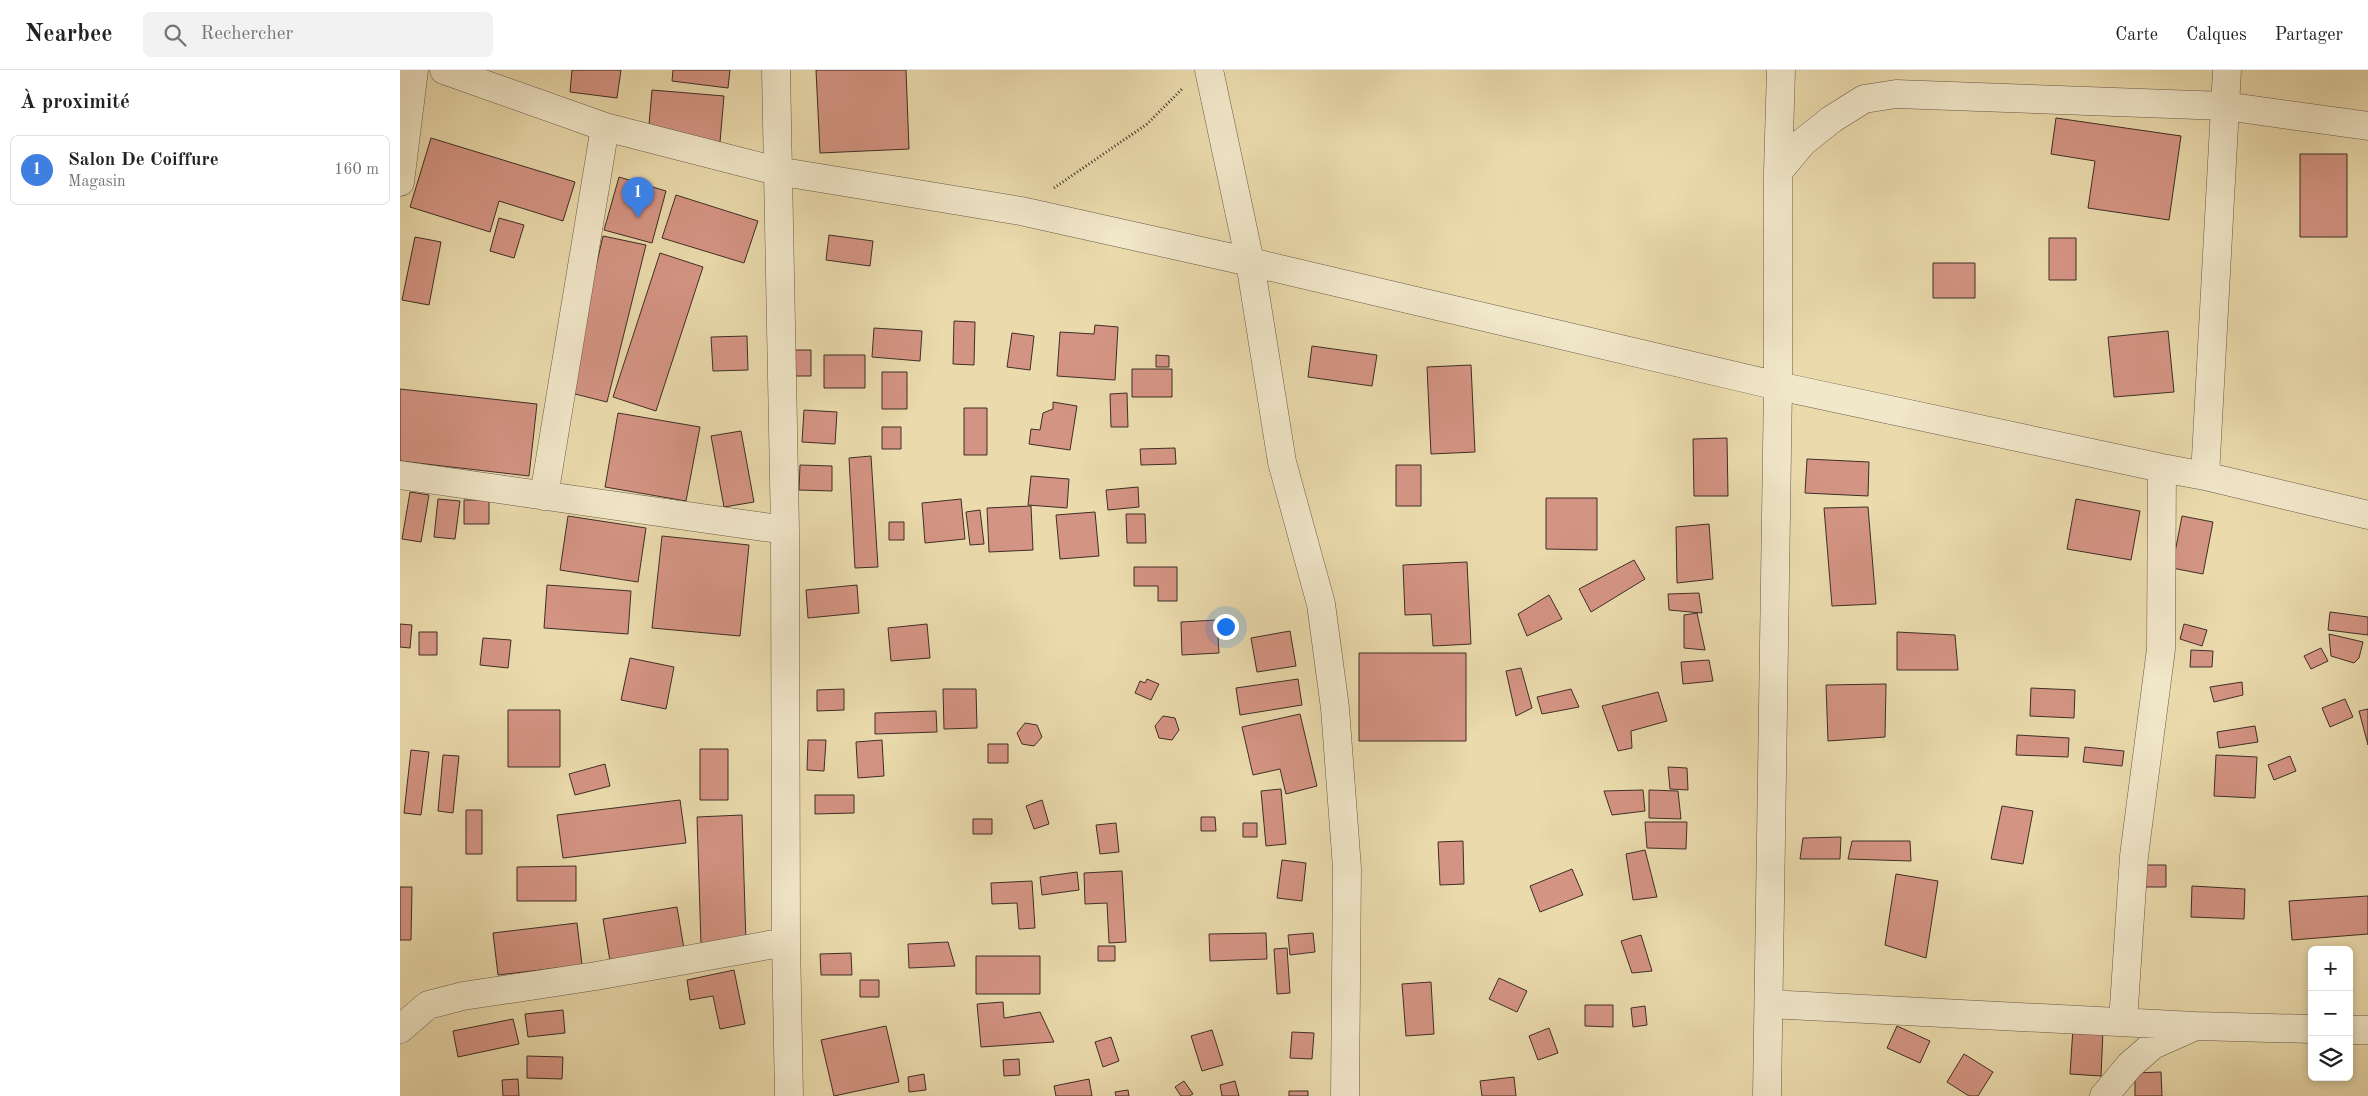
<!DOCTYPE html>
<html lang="fr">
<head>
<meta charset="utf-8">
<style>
	:root { --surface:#fff; --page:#f2f2f2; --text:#202124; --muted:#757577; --line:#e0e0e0; --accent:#2563eb }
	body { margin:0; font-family:"Old Standard TT",serif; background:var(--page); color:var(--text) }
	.controls { position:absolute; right:15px; bottom:15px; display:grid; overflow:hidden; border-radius:8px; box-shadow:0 2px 8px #0003 }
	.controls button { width:45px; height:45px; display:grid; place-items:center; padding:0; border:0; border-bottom:1px solid var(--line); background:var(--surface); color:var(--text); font:25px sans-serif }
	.you { position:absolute; left:825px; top:556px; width:18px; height:18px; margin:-12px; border:4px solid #fff; border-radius:50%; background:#1a73e8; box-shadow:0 0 0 8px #1a73e833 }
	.badge { display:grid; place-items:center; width:32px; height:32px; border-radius:50%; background:var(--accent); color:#fff; font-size:16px; font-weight:700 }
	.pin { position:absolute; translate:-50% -41px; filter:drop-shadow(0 1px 2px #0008) }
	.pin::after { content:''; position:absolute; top:26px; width:18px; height:15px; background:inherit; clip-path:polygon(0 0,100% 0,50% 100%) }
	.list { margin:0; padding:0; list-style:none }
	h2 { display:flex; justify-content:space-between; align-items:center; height:65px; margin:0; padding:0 20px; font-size:21px }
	h2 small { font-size:16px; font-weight:400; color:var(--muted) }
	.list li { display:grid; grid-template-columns:32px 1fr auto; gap:15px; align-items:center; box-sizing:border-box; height:70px; margin:0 10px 10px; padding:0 10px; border:1px solid var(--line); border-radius:8px }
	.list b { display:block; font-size:19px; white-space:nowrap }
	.list p { margin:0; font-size:16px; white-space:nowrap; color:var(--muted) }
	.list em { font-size:16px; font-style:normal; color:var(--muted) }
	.icon { flex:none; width:28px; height:28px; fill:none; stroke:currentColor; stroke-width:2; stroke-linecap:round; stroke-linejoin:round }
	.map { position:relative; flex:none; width:1968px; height:1026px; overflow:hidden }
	header { display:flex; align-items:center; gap:30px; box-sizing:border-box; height:70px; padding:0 25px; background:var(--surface); border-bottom:1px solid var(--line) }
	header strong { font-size:24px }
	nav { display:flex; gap:28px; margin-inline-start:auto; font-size:18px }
	.search { width:350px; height:45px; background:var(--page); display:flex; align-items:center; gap:12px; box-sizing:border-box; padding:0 18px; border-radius:8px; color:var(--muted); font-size:19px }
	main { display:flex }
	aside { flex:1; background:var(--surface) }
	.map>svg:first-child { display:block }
	.building { fill:#d49483; stroke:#3e2e26 }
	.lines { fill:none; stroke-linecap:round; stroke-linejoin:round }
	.minor-casing { stroke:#695948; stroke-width:29 }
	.path { stroke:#3e2e26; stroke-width:3; stroke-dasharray:1 2.5; stroke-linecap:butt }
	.minor { stroke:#f1e7c9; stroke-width:28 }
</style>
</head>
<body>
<header>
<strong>Nearbee</strong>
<div class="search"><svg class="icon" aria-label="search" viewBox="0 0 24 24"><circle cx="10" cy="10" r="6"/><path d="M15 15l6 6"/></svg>Rechercher</div>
<nav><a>Carte</a><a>Calques</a><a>Partager</a></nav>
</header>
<main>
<aside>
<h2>À proximité<small></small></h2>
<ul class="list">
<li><span class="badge" style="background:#3f7fe0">1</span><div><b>Salon De Coiffure</b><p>Magasin</p></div><em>160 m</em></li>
</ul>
</aside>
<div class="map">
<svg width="1968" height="1026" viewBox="0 0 1968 1026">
	<rect width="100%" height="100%" fill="#eadaac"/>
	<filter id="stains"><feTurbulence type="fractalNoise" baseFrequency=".004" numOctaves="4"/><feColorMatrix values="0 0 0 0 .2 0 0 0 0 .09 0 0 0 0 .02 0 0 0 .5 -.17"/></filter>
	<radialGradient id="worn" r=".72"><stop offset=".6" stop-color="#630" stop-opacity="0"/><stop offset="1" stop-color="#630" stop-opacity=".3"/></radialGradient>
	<!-- building -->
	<path class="building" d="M172,0H221L217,28L170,22Z
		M273,0H330L328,18L272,11Z
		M416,0H506L509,79L420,83Z
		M252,20L324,26L320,72L248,66Z
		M1656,48L1781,66L1769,150L1688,138L1695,91L1651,84Z
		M31,68L175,112L163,151L99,131L90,162L10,137Z
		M1900,84H1947V167H1900Z
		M219,107L266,121L252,173L204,160Z
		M276,125L358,151L344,193L262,168Z
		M99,148L124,155L114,188L90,181Z
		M429,165L473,171L470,196L426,190Z
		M203,166L246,175L207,332L167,322Z
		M15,167L41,172L29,235L2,230Z
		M1649,168H1676V210H1649Z
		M260,183L303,197L256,341L213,327Z
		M1533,193H1575V228H1533Z
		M554,251L575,252L574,295L553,294Z
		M695,255L718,257L715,310L657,306L660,262L694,264Z
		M474,258L522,261L520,291L472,287Z
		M1768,261L1774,322L1714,327L1708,267Z
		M612,263L634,266L630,300L607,297Z
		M347,266L348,300L313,301L311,267Z
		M912,276L977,285L972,316L908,307Z
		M395,280H411V306H395Z
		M424,285H465V318H424Z
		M756,285L769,286V297H756Z
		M1071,295L1075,382L1031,384L1027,297Z
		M732,299H772V327H732Z
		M482,302H507V339H482Z
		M0,319L137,334L129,406L0,391Z
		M727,323L728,357H711L710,324Z
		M653,332L677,336L670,380L629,374L631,359L640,360L643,343L653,339Z
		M564,338H587V385H564Z
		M404,340L437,342L435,374L402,372Z
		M218,343L300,357L286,431L205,417Z
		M482,357H501V379H482Z
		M341,361L354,432L324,437L311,366Z
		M1327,368L1328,426H1294L1293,369Z
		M775,378L776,394L741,395L740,379Z
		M471,386L478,497L455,498L449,388Z
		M1407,389L1469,392L1468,426L1405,423Z
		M400,395L432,396V421L399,420Z
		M996,395H1021V436H996Z
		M631,406L669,409L667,438L628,435Z
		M738,417L739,437L708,440L706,420Z
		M10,422L29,425L21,472L2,469Z
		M1146,428H1197V480L1146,479Z
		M38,429L60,431L55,469L34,467Z
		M561,429L565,469L525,473L522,433Z
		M1676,429L1740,441L1731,490L1667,479Z
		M64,430H89V454H64Z
		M631,436L633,480L589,482L587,438Z
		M1468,437L1476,534L1432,536L1424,438Z
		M580,440L584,474L570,475L566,442Z
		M695,442L699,486L660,489L656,445Z
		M726,444H745L746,473H727Z
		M168,446L246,458L238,512L160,500Z
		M1782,446L1813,452L1803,504L1772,498Z
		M489,452H504V470H489Z
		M1309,454L1313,509L1277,513L1276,457Z
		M262,466L349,475L340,566L252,558Z
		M1234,490L1245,509L1191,542L1179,519Z
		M1067,492L1071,574L1033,576L1031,544L1005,545L1003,495Z
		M734,497H777V531H758V516H734Z
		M147,515L231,521L228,564L144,558Z
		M457,515L459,543L408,548L406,520Z
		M1299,523L1302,543L1269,540L1268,524Z
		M1149,525L1162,549L1127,566L1118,544Z
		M1930,542L1968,547V565L1928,560Z
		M1297,543L1305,580L1284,578V545Z
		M817,550L819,583L782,585L781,552Z
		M0,554L12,555L10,578L0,577Z
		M527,554L530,588L491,591L488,558Z
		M1784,554L1807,560L1802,576L1780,569Z
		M890,561L896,596L857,602L851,568Z
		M19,562H37V585H19Z
		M1497,562L1555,565L1558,600H1497Z
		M1929,564L1963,572L1959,588L1954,593L1931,586Z
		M83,568L111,570L108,598L80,595Z
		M1921,578L1928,591L1911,599L1904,586Z
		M1791,580L1813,581L1812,597H1790Z
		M959,583H1066V671H959Z
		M230,588L274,597L266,639L221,630Z
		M1309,590L1313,611L1283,614L1281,592Z
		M1121,598L1132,638L1116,646L1106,601Z
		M747,609L759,614L751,630L735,623L740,611L745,613Z
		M898,609L902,635L840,645L836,618Z
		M1842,612L1843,625L1814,632L1810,617Z
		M1486,614L1485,667L1428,671L1426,615Z
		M1631,618L1675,620L1674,648L1630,646Z
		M444,619V640L417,641V620Z
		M543,619H576L577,658L544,659Z
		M1171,619L1179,637L1142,644L1137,627Z
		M1258,622L1267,651L1231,661L1232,678L1218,681L1202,636Z
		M1945,629L1953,647L1930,657L1922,638Z
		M1968,639V675L1959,641Z
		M108,640H160V697H108Z
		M536,641L537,662L475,664V643Z
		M900,644L917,716L886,724L880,699L853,705L842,657Z
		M763,646L775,648L779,660L772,670L759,668L755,656Z
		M625,653L637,655L642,667L634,676L622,674L617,663Z
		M1855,656L1858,672L1819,678L1817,662Z
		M1617,665L1669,668L1668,687L1616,685Z
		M408,670H426L424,701L407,700Z
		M482,670L484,706L458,708L456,672Z
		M588,674H608V693H588Z
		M1685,677L1724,681L1722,696L1683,692Z
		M300,679H328V730H300Z
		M11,680L29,682L21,745L4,743Z
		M43,685L59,686L53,743L38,741Z
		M1816,685L1857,687L1855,728L1814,726Z
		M1890,686L1896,701L1874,710L1868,695Z
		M205,694L210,716L175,725L169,704Z
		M1268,697L1287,698L1288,720L1270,719Z
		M881,719L886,774L866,776L861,721Z
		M1243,720L1245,741L1212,745L1204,721Z
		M1249,720L1278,721L1281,749L1249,748Z
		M415,725H454V743L415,744Z
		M280,730L286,773L163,788L157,745Z
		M642,730L649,754L634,759L626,736Z
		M1602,736L1633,741L1623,794L1591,789Z
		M66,740H82V784H66Z
		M342,745L346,873L301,874L297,747Z
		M801,747H815L816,761H801Z
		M573,749H592V764H573Z
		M1245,752H1287L1286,779L1247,778Z
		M716,753L719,782L700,784L696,755Z
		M843,753H857V767H843Z
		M1441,767L1440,789H1400L1403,768Z
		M1063,771L1064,814L1040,815L1038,772Z
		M1452,771H1510L1511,791L1448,789Z
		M1245,780L1257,827L1233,830L1226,784Z
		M882,790L906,793L902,831L877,828Z
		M1739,795H1766V817H1739Z
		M176,796V831H117V797Z
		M1172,799L1183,825L1140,842L1130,816Z
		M722,801L726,872L709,873L707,833L685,834L684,803Z
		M677,802L679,820L642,825L640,807Z
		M1496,804L1538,811L1526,888L1485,875Z
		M632,811L635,858L619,859L617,833L592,834L591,813Z
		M1792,816L1845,819L1844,849L1791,847Z
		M0,817H12L11,870H0Z
		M1968,826V864L1892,870L1889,831Z
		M277,837L284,879L210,891L203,849Z
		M177,853L182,895L98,905L93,863Z
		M866,863L867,889L810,891L809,864Z
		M913,863L915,882L890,885L888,865Z
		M1241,865L1252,901L1232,903L1221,871Z
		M548,872L555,896L509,898L508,874Z
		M698,876H715V891H698Z
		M887,878L890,923L877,924L874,879Z
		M451,883L452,905H421L420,884Z
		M576,886H640V924H576Z
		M334,900L345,954L320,959L313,926L290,930L287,910Z
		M1099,908L1127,921L1117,942L1089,929Z
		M460,910H479V927H460Z
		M1031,912L1034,964L1006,966L1002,914Z
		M603,932L604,948L640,942L654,972L581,977L577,934Z
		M1185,935H1213V957L1185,956Z
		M1245,936L1247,955L1233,957L1231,938Z
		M163,940L165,963L128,967L125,944Z
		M113,949L119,974L58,987L53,961Z
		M486,956L499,1012L434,1026L421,970Z
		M1497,956L1530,971L1520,993L1487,978Z
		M1149,958L1158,983L1138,990L1129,966Z
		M1673,958L1703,960L1701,1006L1670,1004Z
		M812,960L823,995L802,1001L791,966Z
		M892,962L914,963L912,989L890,988Z
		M711,967L719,991L703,997L695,972Z
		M1564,984L1593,1002L1578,1026H1569L1547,1012Z
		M127,986L163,987L162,1009L127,1008Z
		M619,989L620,1005L604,1006L603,990Z
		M1761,1002L1762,1026H1735V1003Z
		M524,1004L526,1020L509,1022L508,1007Z
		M1114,1007L1116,1026H1082L1080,1011Z
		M118,1009L119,1026H103L102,1010Z
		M689,1009L692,1026H656L654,1016Z
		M784,1011L793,1024L789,1026H781L775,1017Z
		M835,1011L839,1026H822L820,1015Z
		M728,1020L729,1026H716L715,1022Z
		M889,1021H908V1026H889Z"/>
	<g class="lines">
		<!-- minor casing -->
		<g class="minor-casing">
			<path id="minor" d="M44,0L205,57L377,101L621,141L850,192L1378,316L1762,398L1805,406L1968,445
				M376,0L385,460L386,872L389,1026
				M809,0L850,192L882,392L921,534L935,638L947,798L945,1026
				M1378,102L1403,72L1432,49L1464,29L1496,24L1825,36L1968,56
				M0,112L14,0
				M0,405L385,460
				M1805,406L1827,0
				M144,426L205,57
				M1369,934L1795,956L1912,959
				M1723,952L1734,786L1761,579L1762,398
				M0,959L28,935L63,926L196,906L386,872
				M1949,960H1968
				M1367,1026L1378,316V102L1381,0
				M1704,1026L1730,995L1753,975L1789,959"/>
		</g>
		<!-- path -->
		<path class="path" d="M654,118L747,54L783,18"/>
		<!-- minor -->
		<use href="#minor" class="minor"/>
	</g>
	<rect width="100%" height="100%" filter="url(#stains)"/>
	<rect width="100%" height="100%" fill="url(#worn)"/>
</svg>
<div class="controls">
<button>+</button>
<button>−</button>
<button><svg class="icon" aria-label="layers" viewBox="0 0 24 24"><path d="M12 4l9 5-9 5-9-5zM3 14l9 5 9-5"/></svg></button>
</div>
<div class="you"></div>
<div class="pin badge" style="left:238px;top:148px;background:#3f7fe0">1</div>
</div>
</main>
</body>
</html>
